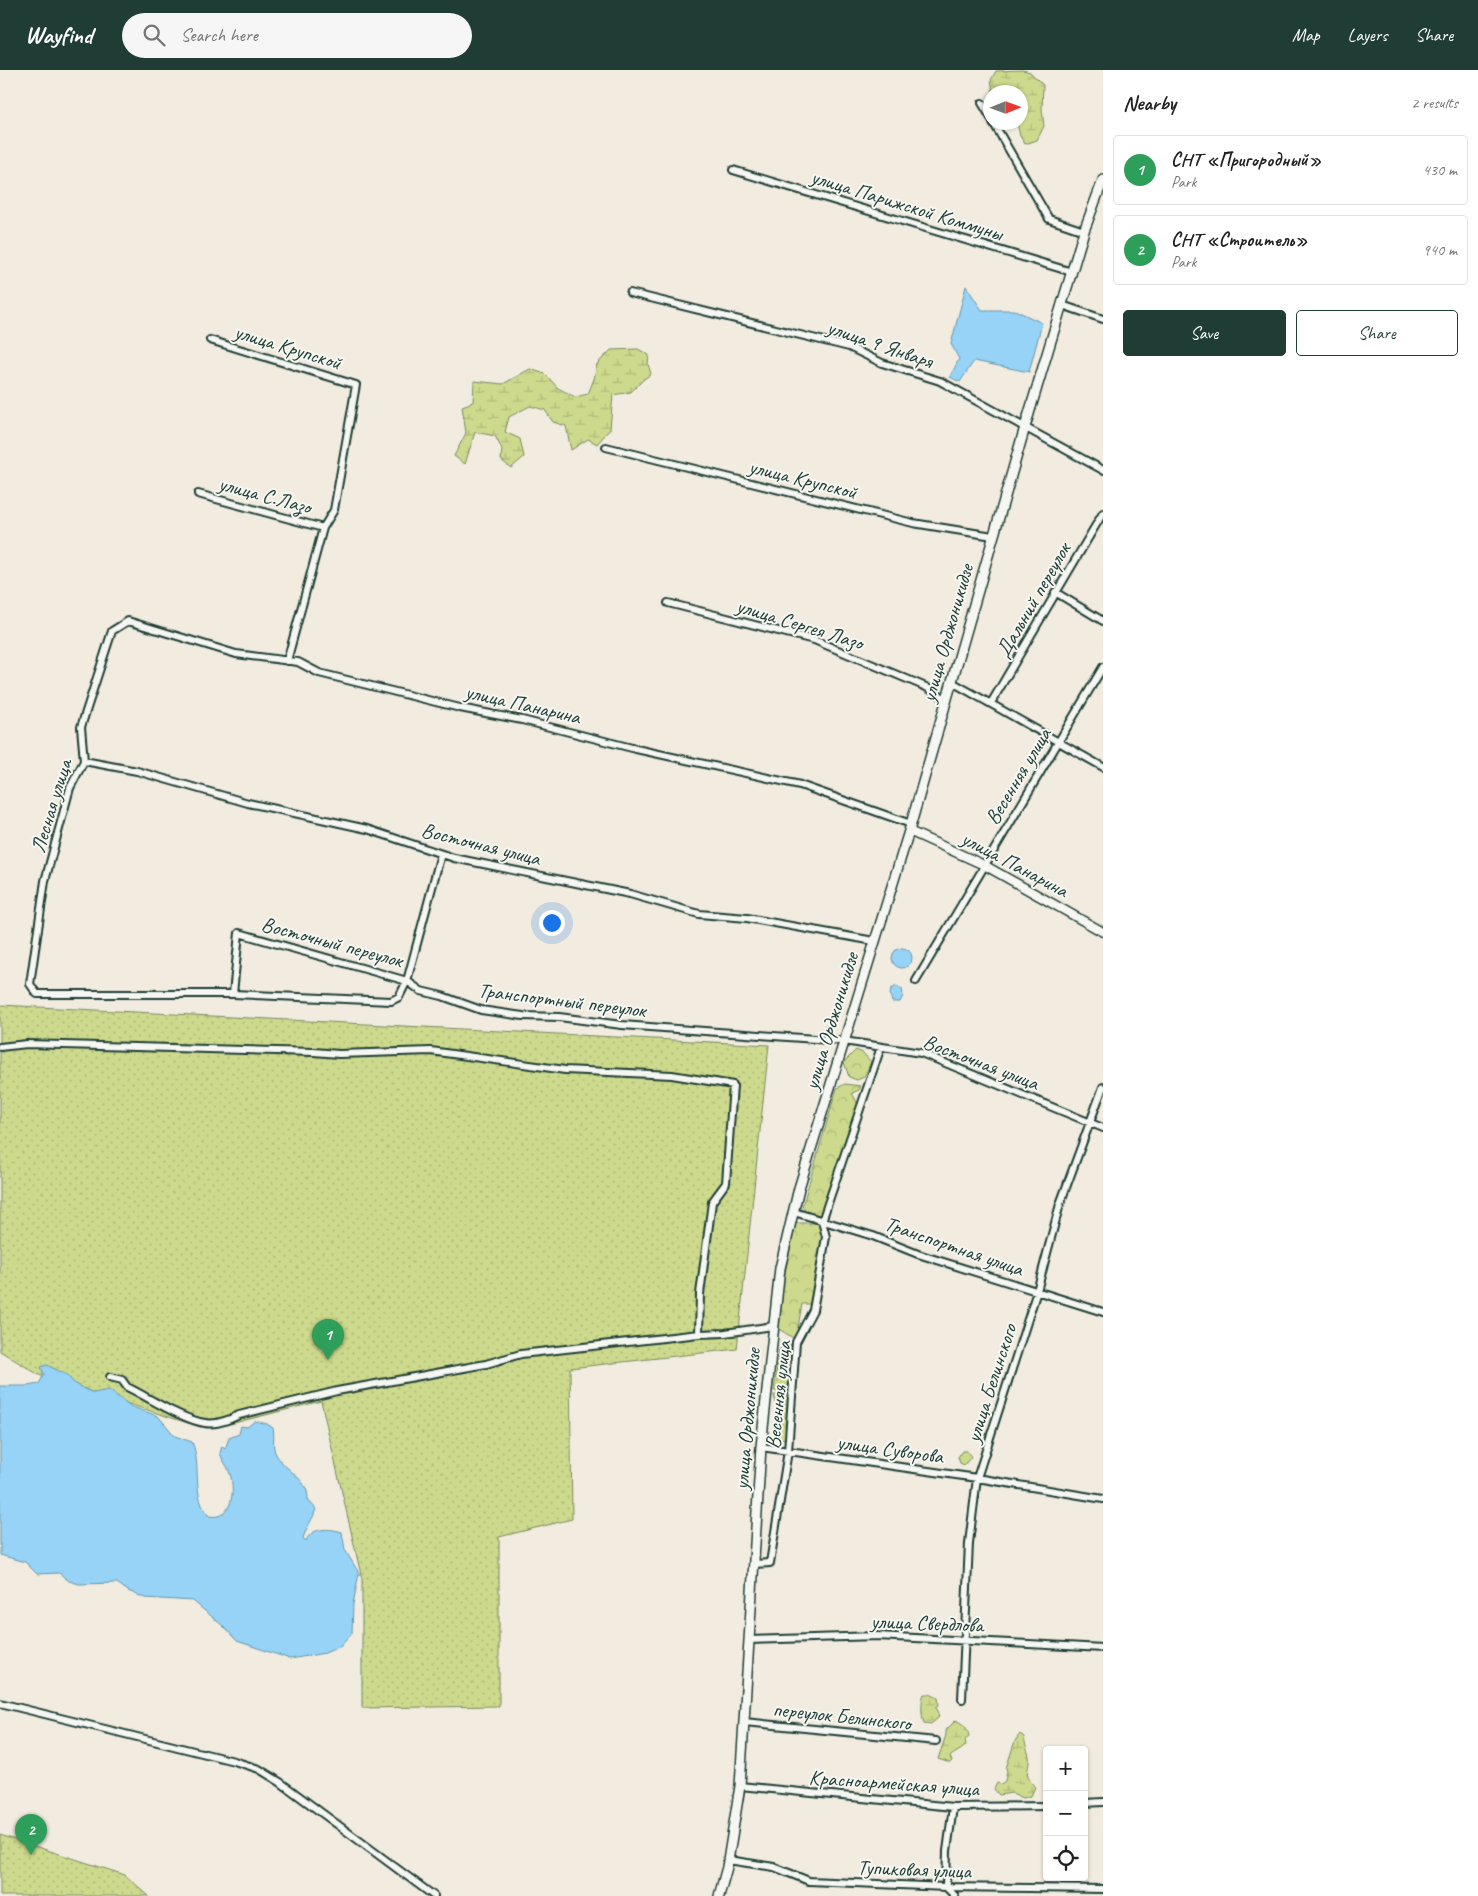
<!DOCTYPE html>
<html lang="en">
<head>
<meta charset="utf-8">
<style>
	:root { --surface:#fff; --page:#f6f6f6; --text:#222; --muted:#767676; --line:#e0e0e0; --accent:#1f3d34 }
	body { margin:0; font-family:Caveat,sans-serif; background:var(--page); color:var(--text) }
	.controls { position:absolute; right:15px; bottom:15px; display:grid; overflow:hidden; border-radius:5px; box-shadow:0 1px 4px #0004 }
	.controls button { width:45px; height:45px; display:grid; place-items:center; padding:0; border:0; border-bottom:1px solid var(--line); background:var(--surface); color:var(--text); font:25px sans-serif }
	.compass { position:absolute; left:983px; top:15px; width:45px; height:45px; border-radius:50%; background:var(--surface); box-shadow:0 1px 4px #0004; rotate:89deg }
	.you { position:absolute; left:551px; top:852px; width:18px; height:18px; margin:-12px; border:4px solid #fff; border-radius:50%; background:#1a73e8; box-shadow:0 0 0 8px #1a73e833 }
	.badge { display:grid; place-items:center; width:32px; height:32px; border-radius:50%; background:var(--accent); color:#fff; font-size:16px; font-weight:700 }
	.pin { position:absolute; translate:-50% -41px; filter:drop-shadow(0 1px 2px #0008) }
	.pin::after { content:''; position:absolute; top:26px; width:18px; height:15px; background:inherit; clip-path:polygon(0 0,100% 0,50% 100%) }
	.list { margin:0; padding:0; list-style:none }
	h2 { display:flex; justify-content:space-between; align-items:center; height:65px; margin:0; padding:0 20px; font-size:21px }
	h2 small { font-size:16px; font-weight:400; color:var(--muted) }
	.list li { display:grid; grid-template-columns:32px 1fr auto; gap:15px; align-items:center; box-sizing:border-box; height:70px; margin:0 10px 10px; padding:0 10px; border:1px solid var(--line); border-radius:5px }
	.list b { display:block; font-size:19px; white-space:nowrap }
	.list p { margin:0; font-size:16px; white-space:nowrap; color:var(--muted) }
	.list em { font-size:16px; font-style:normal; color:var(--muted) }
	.actions { display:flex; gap:10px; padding:15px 20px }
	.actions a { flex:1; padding:11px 0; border:1px solid var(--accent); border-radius:5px; text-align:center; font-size:18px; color:var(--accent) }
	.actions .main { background:var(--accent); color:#fff }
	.icon { flex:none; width:28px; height:28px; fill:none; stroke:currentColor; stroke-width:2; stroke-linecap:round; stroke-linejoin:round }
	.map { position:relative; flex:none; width:1103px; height:1826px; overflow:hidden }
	header { display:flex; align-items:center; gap:30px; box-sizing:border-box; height:70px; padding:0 25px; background:var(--accent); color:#fff }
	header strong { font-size:24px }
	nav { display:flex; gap:28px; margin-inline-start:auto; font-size:18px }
	.search { width:350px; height:45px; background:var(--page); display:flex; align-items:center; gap:12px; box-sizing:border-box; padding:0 18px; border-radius:28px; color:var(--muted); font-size:19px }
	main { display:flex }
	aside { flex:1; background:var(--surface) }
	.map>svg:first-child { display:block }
	.forest { fill:url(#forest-crowns); stroke:#768b60 }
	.wetland { fill:url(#wetland-marsh); stroke:#768b60 }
	.garden { fill:url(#garden-dots); stroke:#768b60 }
	.water { fill:#96d3f7; stroke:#6697a9 }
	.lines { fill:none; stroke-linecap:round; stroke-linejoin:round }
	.minor-casing { stroke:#1f3d34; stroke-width:10 }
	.tertiary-casing { stroke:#1f3d34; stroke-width:11 }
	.secondary-casing { stroke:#1f3d34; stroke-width:12 }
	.minor { stroke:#f6f6f2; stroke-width:6 }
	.tertiary { stroke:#f6f6f2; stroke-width:8 }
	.secondary { stroke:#f6f6f2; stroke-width:9 }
	.labels { text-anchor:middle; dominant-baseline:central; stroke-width:4; stroke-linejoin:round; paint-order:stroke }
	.street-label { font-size:21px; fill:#1f3d34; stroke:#f6f6f2 }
</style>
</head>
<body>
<header>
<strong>Wayfind</strong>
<div class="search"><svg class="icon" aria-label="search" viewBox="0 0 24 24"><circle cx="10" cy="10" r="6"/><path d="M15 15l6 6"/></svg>Search here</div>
<nav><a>Map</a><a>Layers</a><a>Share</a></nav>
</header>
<main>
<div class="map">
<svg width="1103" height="1826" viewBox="0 0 1103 1826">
	<defs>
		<pattern id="forest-crowns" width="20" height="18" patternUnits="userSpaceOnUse" patternTransform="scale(1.25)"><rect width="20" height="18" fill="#cdd98c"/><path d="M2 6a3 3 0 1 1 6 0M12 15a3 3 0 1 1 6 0" fill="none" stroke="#b0bb79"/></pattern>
		<pattern id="wetland-marsh" width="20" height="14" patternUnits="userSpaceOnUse" patternTransform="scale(1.25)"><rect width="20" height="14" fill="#cdd98c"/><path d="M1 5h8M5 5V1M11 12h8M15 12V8" fill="none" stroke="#b0bb79"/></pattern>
		<pattern id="garden-dots" width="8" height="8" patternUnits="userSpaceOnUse" patternTransform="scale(1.25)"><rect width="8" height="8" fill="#cdd98c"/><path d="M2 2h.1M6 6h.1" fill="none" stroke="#b0bb79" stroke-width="1.8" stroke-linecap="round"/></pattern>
	</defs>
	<rect width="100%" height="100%" fill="#f2ebdf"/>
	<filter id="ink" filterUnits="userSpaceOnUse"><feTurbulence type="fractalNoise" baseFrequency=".02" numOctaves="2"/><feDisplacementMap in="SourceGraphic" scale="10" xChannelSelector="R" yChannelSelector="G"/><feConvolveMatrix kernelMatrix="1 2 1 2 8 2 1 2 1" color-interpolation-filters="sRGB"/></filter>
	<g filter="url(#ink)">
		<!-- forest -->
		<path class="forest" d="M856,980L863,983L871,992L864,1007L857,1010L849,1007L844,992Z
			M845,1014L861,1016L859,1020L852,1023L859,1036L821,1146L811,1143L802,1137L837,1018Z
			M796,1153H819L823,1166L811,1234H802L797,1263L793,1268L779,1259L784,1207Z
			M784,1275H792L788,1322L774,1321L779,1280Z
			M774,1325L789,1326L786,1370L778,1367L773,1354L781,1348C780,1339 775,1334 774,1325Z"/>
		<!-- wetland -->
		<path class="wetland" d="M1023,0L1030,2L1043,15L1042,39L1044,56L1037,70L1025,74L1020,66L1017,53L1021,52V22H993L991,10L996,1Z
			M638,279L649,285L648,294L651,304L644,309L631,322L613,325L610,359L597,374L588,369L571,380L566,356L553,352L545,340L530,336L509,347L505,362L520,369L524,387L511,398L501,390L502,379L495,366L475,362L465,394L454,386L466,363L462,336L473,332L474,311L503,314L530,299L545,304L558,318L575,327L588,324L594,309L597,294L611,280Z
			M962,1381H967L971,1387L964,1395L960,1393L958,1387Z
			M924,1624H930L938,1628L939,1635L936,1637L939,1643L938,1648L931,1654L924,1653C921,1645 921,1630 924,1624Z
			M956,1650C964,1655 968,1657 969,1667L965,1670L966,1675C961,1681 955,1682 950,1687L952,1691L950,1693L938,1689L946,1665V1660Z
			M1020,1664L1024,1667C1025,1673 1026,1677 1028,1682C1033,1698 1020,1701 1035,1717L1031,1726L1023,1728L1012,1723L999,1725L994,1719L997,1713L1001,1714L1005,1711L1007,1701L1006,1698L1015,1671Z"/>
		<!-- garden -->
		<path class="garden" d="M0,935L769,975L737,1279L570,1298L572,1449L499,1467V1636L362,1638V1509L321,1331L226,1355L200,1357L39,1305L0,1281Z
			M0,1765L125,1805L149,1826H0Z"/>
		<!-- water -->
		<path class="water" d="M966,216L982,240H1015L1042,253L1029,302L974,291L960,312L950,307L959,289L951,274Z
			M892 888a10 10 0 1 1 20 0a10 10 0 1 1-20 0Z
			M897,916L902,919L903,926L900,932H892L890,924L891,919Z
			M47,1295L67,1305L74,1313L93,1323L109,1320L132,1337L158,1346L175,1366L192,1372C202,1394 191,1427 209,1446C233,1451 236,1418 229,1401C227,1395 222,1390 220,1383L222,1376L225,1379L229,1368L239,1364L241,1356L247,1357L255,1351L267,1354L273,1358C275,1366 272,1374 275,1382C283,1401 309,1407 308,1430L316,1439C313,1450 306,1457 303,1468L306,1471C311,1457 330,1458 342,1462L345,1480L359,1503L353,1534L352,1563L341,1576L325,1583L290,1589L237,1571L222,1555L193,1531L145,1528L128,1521L117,1513L79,1514L69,1511L59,1503L37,1504L25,1492L0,1485V1316H27L39,1314L44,1304L41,1297Z"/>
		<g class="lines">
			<!-- minor casing -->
			<g class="minor-casing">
				<path id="minor" d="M982,33L991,48
					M993,52L1049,149L1084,161
					M733,100L1072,202
					M630,223L849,277L882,293L940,311L1103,400
					M1062,235L1103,249
					M210,270L356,315L334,440L323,458L287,591
					M606,377L913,453L993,466
					M198,424L323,458
					M1055,522L1103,551
					M668,533L814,570L926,617L946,629
					M952,612L1103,697
					M991,633L1103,443
					M84,691L137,701L248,733L367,759L454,788L630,824L699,844L747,848L874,871
					M441,784L407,911L239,863L233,924H37L30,914L45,811L70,718L84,691L81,657L112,561L128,551L236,584L298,592L319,603L460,638L522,650L636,679L800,715L911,754
					M916,911L1103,597
					M233,924L391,931L399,927L407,911L421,921L442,926L481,940L523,946L559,947L622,955L844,971L921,983L1103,1058
					M0,977L27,974L314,982L339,984L431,981L565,1000L672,1005L733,1015L726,1113L712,1132L700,1224L699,1264
					M794,1142L873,1166L918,1184L1103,1242
					M110,1307L122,1310L127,1317C148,1327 183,1350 205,1353C216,1355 229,1350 239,1345L337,1321L486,1294L521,1284L699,1264L725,1263L773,1256
					M761,1377L977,1408L1103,1429
					M754,1494L770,1493L788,1381L796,1272L813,1240L826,1167L822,1151L881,977
					M750,1570L877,1566L1103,1578
					M962,1629L969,1473L977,1408L1037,1221L1060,1134L1103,1017
					M0,1633L234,1691L259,1699L280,1712L434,1826
					M744,1652L936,1671
					M740,1716L953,1737L1047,1736
					M1084,1733L1103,1732
					M953,1737L947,1781L946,1817L955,1826
					M728,1790L774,1797L809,1811L946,1817L1103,1819"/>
			</g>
			<!-- tertiary casing -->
			<g class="tertiary-casing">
				<path id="tertiary" d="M909,761L984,795L1103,862"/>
			</g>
			<!-- secondary casing -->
			<g class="secondary-casing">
				<path id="secondary" d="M719,1826L727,1797L740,1716L761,1377L780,1198L799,1118L909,761L1025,357L1084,161L1103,110"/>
			</g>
			<!-- minor -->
			<use href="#minor" class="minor"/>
			<!-- tertiary -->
			<use href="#tertiary" class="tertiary"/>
			<!-- secondary -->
			<use href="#secondary" class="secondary"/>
		</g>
	</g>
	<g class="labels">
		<!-- street labels -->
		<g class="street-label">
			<text transform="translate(907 135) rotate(17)">улица Парижской Коммуны</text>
			<text transform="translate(880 274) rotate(19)">улица 9 Января</text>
			<text transform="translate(288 277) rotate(17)">улица Крупской</text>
			<text transform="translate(803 409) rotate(14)">улица Крупской</text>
			<text transform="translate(265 425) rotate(15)">улица С.Лазо</text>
			<text transform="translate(1033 530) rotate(-60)">Дальний переулок</text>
			<text transform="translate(800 554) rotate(17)">улица Сергея Лазо</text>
			<text transform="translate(947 563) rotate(-74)">улица Орджоникидзе</text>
			<text transform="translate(523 634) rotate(13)">улица Панарина</text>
			<text transform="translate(1018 706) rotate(-59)">Весенняя улица</text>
			<text transform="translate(51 736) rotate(-73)">Лесная улица</text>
			<text transform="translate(481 774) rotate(14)">Восточная улица</text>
			<text transform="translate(1015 794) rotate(28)">улица Панарина</text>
			<text transform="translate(332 872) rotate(15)">Восточный переулок</text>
			<text transform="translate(562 930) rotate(7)">Транспортный переулок</text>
			<text transform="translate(831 951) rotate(-73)">улица Орджоникидзе</text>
			<text transform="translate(981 992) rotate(21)">Восточная улица</text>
			<text transform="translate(954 1176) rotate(19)">Транспортная улица</text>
			<text transform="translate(991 1313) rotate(-72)">улица Белинского</text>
			<text transform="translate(778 1325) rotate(-84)">Весенняя улица</text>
			<text transform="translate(747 1349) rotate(-85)">улица Орджоникидзе</text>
			<text transform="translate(890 1379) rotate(8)">улица Суворова</text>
			<text transform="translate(927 1553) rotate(2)">улица Свердлова</text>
			<text transform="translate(842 1646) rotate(6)">переулок Белинского</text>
			<text transform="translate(894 1713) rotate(4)">Красноармейская улица</text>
			<text transform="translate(914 1799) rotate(2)">Тупиковая улица</text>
		</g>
	</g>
</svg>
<div class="controls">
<button>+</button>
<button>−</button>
<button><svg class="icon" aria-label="locate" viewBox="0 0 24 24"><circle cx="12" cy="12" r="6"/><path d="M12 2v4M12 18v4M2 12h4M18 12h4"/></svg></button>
</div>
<svg class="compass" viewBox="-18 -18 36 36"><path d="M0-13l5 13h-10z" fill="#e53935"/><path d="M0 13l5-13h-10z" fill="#767676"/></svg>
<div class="you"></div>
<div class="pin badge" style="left:328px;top:1290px;background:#2e9e5b">1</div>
<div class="pin badge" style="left:31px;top:1785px;background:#2e9e5b">2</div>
</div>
<aside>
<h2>Nearby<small>2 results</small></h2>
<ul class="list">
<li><span class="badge" style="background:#2e9e5b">1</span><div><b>СНТ «Пригородный»</b><p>Park</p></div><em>430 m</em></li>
<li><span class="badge" style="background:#2e9e5b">2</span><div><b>СНТ «Строитель»</b><p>Park</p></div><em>940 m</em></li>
</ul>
<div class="actions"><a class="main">Save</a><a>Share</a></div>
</aside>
</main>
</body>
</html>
